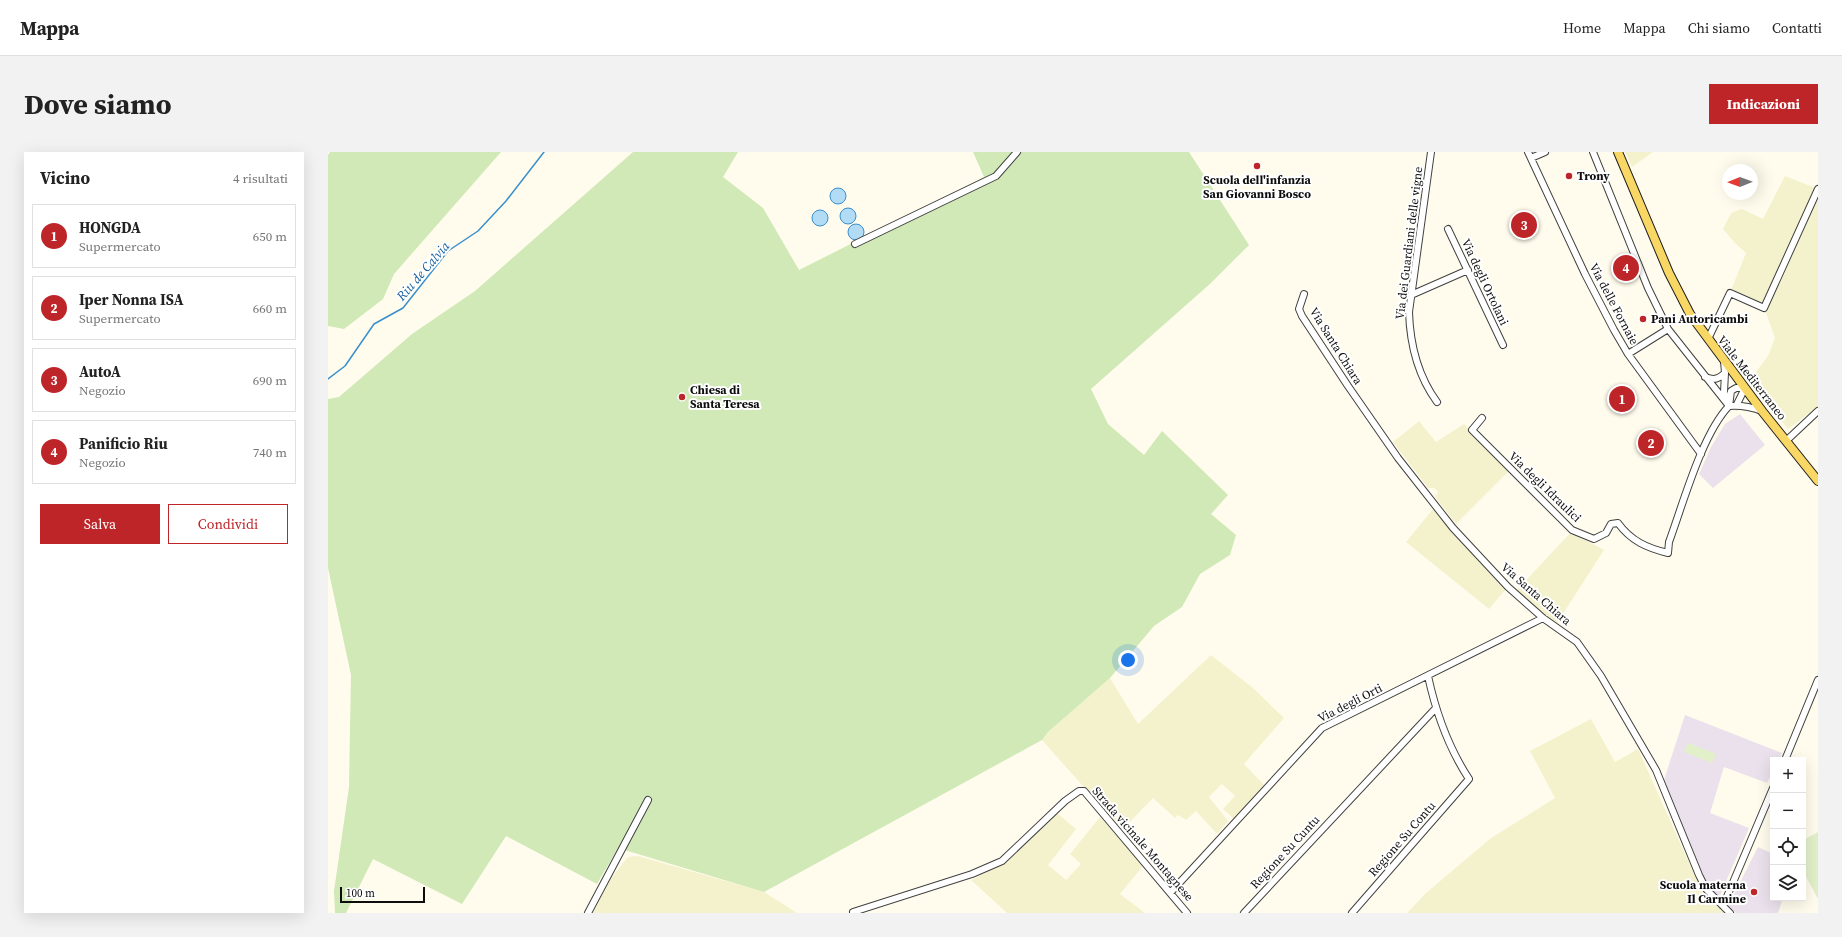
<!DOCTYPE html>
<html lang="it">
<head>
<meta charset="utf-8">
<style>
	:root { --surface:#fff; --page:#f2f2f2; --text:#222; --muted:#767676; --line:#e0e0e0; --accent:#bd2529 }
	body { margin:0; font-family:"Source Serif 4",serif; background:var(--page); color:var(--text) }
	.controls { position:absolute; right:12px; bottom:12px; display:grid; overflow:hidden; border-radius:0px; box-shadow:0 4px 16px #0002 }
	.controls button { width:36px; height:36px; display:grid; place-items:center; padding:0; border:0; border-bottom:1px solid var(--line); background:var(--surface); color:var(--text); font:20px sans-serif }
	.compass { position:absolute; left:1394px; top:12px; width:36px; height:36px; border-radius:50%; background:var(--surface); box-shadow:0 4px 16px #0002; rotate:269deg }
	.scale { position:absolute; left:12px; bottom:10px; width:85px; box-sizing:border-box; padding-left:4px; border:2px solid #0d0d0d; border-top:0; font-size:11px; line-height:14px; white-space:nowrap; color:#0d0d0d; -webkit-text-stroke:3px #fff; paint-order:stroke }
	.you { position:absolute; left:800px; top:508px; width:14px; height:14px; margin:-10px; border:3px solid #fff; border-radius:50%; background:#1a73e8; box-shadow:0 0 0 6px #1a73e833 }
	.badge { display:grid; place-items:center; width:26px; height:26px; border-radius:50%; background:var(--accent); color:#fff; font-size:13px; font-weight:700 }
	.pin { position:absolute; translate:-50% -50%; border:2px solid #fff; box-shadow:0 1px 4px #0006 }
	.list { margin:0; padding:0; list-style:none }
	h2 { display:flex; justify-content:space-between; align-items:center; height:52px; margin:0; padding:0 16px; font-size:17px }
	h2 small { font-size:13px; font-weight:400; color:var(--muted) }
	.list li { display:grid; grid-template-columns:26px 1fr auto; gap:12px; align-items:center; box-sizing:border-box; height:64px; margin:0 8px 8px; padding:0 8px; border:1px solid var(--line); border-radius:0px }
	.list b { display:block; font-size:15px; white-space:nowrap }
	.list p { margin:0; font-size:13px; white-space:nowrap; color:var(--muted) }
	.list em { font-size:13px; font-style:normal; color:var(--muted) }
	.actions { display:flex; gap:8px; padding:12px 16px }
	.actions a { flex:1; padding:9px 0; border:1px solid var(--accent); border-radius:0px; text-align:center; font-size:14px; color:var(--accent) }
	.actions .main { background:var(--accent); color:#fff }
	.icon { flex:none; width:22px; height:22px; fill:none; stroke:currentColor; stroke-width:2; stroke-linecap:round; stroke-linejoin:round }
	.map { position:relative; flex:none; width:1490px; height:761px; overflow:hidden; border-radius:0px }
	header { display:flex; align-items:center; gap:24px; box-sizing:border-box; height:56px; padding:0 20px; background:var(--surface); border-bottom:1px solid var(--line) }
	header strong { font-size:19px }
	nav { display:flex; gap:22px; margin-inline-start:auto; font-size:14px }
	.intro { display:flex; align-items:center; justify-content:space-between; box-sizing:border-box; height:96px; padding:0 24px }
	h1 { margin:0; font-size:28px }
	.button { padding:10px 18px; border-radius:0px; background:var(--accent); color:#fff; font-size:14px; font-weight:700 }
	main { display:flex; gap:24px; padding:0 24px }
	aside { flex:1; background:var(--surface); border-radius:0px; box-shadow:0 4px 16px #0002 }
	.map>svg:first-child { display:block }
	.industrial { fill:#ebe1ec }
	.farmland { fill:#f4f2cd }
	.green { fill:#d0e9b7 }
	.pitch { fill:#e2f0c9 }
	.water { fill:#b2dbf6; stroke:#398fcd }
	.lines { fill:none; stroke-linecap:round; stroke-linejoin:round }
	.stream { stroke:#398fcd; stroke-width:1.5 }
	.minor-casing { stroke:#404040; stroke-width:8 }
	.major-casing { stroke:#1e1e1e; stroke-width:10 }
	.minor { stroke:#fff; stroke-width:6 }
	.major { stroke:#f8d764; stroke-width:8 }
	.poi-dot { fill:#bd2529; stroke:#fff; stroke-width:1.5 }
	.labels { text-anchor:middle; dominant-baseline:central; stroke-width:4; stroke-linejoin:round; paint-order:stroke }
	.poi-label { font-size:12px; font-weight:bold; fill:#0d0d0d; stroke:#fff; text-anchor:start }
	.street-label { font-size:12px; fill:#0d0d0d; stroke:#fff }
	.water-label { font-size:13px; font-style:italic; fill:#17609e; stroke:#fff }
</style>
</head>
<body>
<header>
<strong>Mappa</strong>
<nav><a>Home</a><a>Mappa</a><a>Chi siamo</a><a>Contatti</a></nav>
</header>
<div class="intro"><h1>Dove siamo</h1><a class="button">Indicazioni</a></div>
<main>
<aside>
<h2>Vicino<small>4 risultati</small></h2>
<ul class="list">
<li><span class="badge">1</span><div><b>HONGDA</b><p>Supermercato</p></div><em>650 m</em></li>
<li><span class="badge">2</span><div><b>Iper Nonna ISA</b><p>Supermercato</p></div><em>660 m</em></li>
<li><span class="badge">3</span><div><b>AutoA</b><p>Negozio</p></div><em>690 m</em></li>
<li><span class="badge">4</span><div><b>Panificio Riu</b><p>Negozio</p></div><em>740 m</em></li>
</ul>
<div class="actions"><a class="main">Salva</a><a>Condividi</a></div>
</aside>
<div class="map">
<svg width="1490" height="761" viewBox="0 0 1490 761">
	<rect width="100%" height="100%" fill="#fffced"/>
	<!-- industrial -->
	<path class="industrial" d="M1412,262L1437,293L1385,336L1371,322L1383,295L1397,272Z
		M1357,563L1454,601L1451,608H1445V619L1439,631L1396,615L1382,661L1421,676L1391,746L1377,732L1335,631Z
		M1430,695L1445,702V746H1455L1450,761H1408L1400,754Z"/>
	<!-- farmland -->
	<path class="farmland" d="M1297,0H1325L1304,15Z
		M1457,24L1490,37V255L1460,277L1421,229L1440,204L1447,186L1438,161L1403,138L1418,101L1406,90L1395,77L1403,61L1414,57L1435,67Z
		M1091,269L1108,290L1136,272L1181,319L1128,372L1107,345L1110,340L1106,336H1100L1065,290Z
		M1105,357L1156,415L1178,437L1161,457L1078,390Z
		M1243,380L1276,398L1229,471L1199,449L1189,438Z
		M883,503L925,536L956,566L916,612L937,634L906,667L895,657L907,644L894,632L881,645L900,669L889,682L868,659L858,668L850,663L847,666L825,646L794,678L714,588L720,580L782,526L810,572Z
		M1263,567L1287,610L1310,597L1375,742L1397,761H1079L1098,741L1163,686L1227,646L1202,599Z
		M729,661L748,677L720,713L738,728L753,712L742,702L772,665L815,714L792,742L817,761H679L643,728L676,711Z
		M310,704L436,740L469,761H265L283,726L300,705Z"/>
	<!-- green -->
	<path class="green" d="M2,0H173L66,122L55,147L16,177L0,174V3Z
		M305,0H410L395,25L435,56L471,118L656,25L645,0H861L921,93L883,131L763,237L780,272L816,303L834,279L900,343L883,362L908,383L902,403L872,422L854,455L826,474L782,526L720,580L714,588L436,740L290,696L269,732L178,684L134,752L45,707L18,761H7L6,739L21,635L23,523L0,416V247L11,245L84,182L147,139Z"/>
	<!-- pitch -->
	<path class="pitch" d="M1360,591L1388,602L1384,611L1356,600Z
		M1490,680V747L1475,719V688Z"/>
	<!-- water -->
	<path class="water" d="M502 44a8 8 0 1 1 16 0a8 8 0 1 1-16 0Z
		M512 64a8 8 0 1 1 16 0a8 8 0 1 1-16 0Z
		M484 66a8 8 0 1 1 16 0a8 8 0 1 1-16 0Z
		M520 80a8 8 0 1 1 16 0a8 8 0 1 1-16 0Z"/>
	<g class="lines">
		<!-- stream -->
		<path class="stream" d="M0,227L17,214L46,172L75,156L120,99L150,79L178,49L216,0"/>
		<!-- minor casing -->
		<g class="minor-casing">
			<path id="minor" d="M1103,0L1081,160C1082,192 1090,224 1109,250
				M1200,0L1257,122L1286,178L1300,202L1373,302
				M1265,0L1320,136L1340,177L1401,254
				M1203,6L1217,0
				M1120,77L1175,193
				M527,92L668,24L689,0
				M976,142L971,157L974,164L1020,234L1070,306L1125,376L1180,435L1215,466L1249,490L1273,524L1328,618L1371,723L1378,737L1402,761
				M1083,143L1140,118
				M1380,187L1402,141L1436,156L1490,37
				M1300,202L1340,177
				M1397,221L1396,240L1399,249
				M1377,225C1386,228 1389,228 1397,221L1396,209
				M1401,254L1403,239L1408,236H1417L1408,254
				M1154,266L1144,278L1244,378L1266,387L1278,381L1283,372L1290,371C1303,389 1319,396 1340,401L1341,390C1355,352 1374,282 1401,254C1413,253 1423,255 1434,259
				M1458,289L1490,259
				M1457,608L1490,528
				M843,740L994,576L1215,466
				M1395,754L1445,636
				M525,760L644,722L674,709L737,649L751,639H756L859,761
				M260,761L320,648
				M916,761L1107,557
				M1024,761L1141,627C1120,595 1108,561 1100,524"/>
		</g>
		<!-- major casing -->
		<g class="major-casing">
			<path id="major" d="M1290,0L1341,121L1362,162L1434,259L1490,329"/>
		</g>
		<!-- minor -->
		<use href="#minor" class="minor"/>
		<!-- major -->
		<use href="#major" class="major"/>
	</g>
	<!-- markers -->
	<g class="poi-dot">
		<circle cx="929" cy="14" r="4"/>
		<circle cx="1241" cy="24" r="4"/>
		<circle cx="1315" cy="167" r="4"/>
		<circle cx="354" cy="245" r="4"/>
		<circle cx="1426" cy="740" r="4"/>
	</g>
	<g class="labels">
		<!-- poi labels -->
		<g class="poi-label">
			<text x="1249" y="24">Trony</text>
			<text x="929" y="28" text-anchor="middle">Scuola dell'infanzia<tspan x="929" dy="14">San Giovanni Bosco</tspan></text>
			<text x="1323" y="167">Pani Autoricambi</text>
			<text x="362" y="238">Chiesa di<tspan x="362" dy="14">Santa Teresa</tspan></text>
			<text x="1418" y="733" text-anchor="end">Scuola materna<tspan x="1418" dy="14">Il Carmine</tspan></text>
		</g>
		<!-- street labels -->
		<g class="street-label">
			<text transform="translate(1081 91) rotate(-83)">Via dei Guardiani delle vigne</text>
			<text transform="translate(1157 130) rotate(65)">Via degli Ortolani</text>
			<text transform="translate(1286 152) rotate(62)">Via delle Fornaie</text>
			<text transform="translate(1008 194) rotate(58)">Via Santa Chiara</text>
			<text transform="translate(1424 226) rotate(52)">Viale Mediterraneo</text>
			<text transform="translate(1217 335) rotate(44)">Via degli Idraulici</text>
			<text transform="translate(1208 442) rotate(41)">Via Santa Chiara</text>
			<text transform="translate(1022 551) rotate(-27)">Via degli Orti</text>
			<text transform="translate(1074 687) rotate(-49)">Regione Su Contu</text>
			<text transform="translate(815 692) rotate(49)">Strada vicinale Montagnese</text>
			<text transform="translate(957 700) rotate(-47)">Regione Su Cuntu</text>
		</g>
		<!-- water labels -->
		<g class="water-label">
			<text transform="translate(95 119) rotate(-49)">Riu de Calvia</text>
		</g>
	</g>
</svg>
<div class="controls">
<button>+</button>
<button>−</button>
<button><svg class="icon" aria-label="locate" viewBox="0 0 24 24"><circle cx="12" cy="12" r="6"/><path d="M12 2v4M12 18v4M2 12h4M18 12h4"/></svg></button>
<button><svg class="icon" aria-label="layers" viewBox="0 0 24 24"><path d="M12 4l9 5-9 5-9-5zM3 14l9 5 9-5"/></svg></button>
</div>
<svg class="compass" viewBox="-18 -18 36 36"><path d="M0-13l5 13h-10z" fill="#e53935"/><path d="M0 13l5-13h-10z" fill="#767676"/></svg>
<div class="scale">100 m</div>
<div class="you"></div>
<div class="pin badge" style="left:1294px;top:247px">1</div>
<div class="pin badge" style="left:1323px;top:291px">2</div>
<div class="pin badge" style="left:1196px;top:73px">3</div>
<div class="pin badge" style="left:1298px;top:116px">4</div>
</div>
</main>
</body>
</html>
